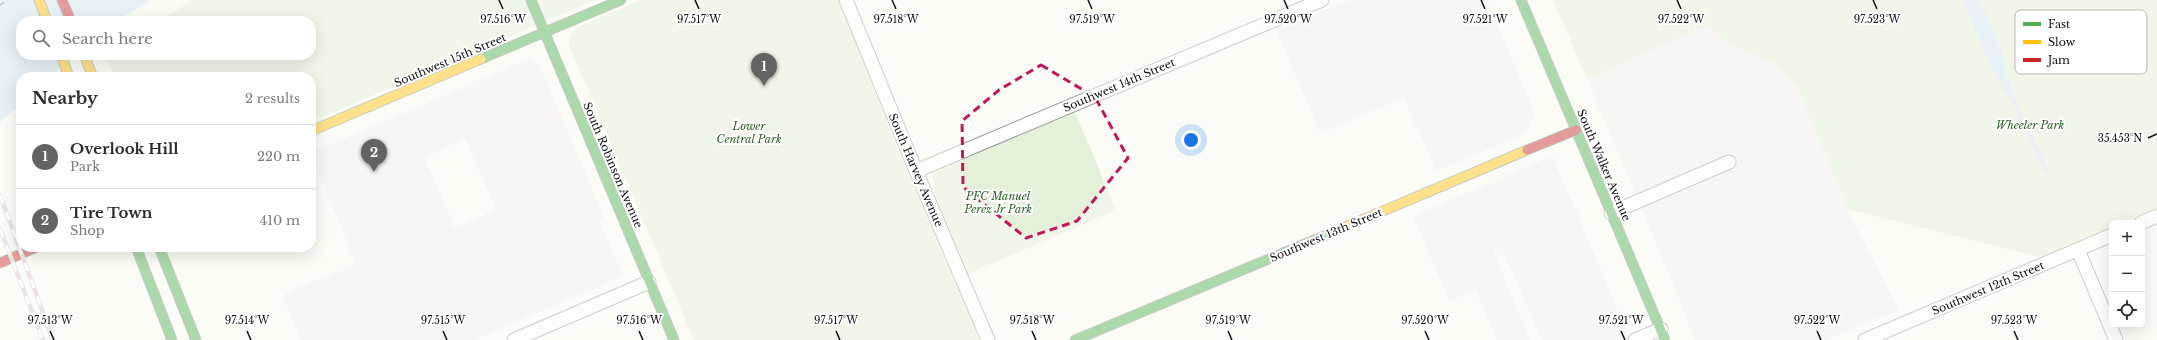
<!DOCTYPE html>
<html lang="en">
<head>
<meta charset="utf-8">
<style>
	:root { --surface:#fff; --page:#f7f7f7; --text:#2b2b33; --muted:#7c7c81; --line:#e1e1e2; --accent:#636361 }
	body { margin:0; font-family:"Libre Baskerville",serif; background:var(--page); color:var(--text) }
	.controls { position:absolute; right:12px; bottom:12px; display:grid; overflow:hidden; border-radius:8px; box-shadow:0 4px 16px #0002 }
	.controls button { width:36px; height:36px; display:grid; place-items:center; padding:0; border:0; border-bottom:1px solid var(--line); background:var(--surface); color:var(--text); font:20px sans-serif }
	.you { position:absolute; left:1191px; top:140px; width:14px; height:14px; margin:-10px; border:3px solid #fff; border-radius:50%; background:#1a73e8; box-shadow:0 0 0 6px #1a73e833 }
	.badge { display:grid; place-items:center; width:26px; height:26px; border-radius:50%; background:var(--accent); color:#fff; font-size:13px; font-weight:700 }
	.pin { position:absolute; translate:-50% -33px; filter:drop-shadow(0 1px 2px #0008) }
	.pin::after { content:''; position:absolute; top:21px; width:14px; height:12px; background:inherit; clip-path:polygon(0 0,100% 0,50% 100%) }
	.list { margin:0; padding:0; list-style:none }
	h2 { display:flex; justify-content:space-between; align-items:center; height:52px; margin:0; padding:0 16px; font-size:17px }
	h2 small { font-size:13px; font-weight:400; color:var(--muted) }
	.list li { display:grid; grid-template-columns:26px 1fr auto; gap:12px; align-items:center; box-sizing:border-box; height:64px; padding:0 16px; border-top:1px solid var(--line) }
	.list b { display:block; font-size:15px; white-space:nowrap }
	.list p { margin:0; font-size:13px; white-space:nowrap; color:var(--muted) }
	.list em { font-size:13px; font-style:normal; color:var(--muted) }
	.icon { flex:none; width:22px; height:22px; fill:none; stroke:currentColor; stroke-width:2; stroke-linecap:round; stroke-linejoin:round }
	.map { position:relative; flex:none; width:2157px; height:340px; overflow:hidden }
	.search { position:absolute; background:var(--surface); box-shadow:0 4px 16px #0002; left:16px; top:16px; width:300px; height:44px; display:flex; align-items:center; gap:10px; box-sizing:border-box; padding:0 14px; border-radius:16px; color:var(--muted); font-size:15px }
	.panel { position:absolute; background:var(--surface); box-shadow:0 4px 16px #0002; left:16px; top:72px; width:300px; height:180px; border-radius:16px }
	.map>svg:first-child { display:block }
	.industrial { fill:#f4f0f2; fill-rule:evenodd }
	.green { fill:#e4f0d9 }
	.plaza { fill:#ecebe2 }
	.water { fill:#d0e4f3 }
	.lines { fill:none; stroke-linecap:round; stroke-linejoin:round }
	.stream { stroke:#d0e4f3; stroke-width:4 }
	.ferry { stroke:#245d98; stroke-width:1; stroke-dasharray:5 4; stroke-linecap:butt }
	.street-casing { stroke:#969694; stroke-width:15 }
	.fast-casing { stroke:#8d8d8b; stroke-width:11 }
	.slow-casing { stroke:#8d8d8b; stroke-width:11 }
	.jam-casing { stroke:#8d8d8b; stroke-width:11 }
	.street { stroke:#fffffe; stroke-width:13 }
	.fast { stroke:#4caf50; stroke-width:9 }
	.slow { stroke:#ffc107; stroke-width:9 }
	.jam { stroke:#c62828; stroke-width:9 }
	.rail-casing { stroke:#d7c8c7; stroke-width:4.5 }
	.rail { stroke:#fff; stroke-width:3; stroke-dasharray:9; stroke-linecap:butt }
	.marked { fill:none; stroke:#c2185b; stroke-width:3; stroke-dasharray:8 5; stroke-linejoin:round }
	.ticks { fill:none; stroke:#101010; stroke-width:1.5 }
	.labels { text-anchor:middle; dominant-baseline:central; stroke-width:4; stroke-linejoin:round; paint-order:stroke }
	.street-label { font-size:11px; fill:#101010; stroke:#fff }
	.park-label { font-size:11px; font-style:italic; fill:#2e6326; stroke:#fff }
	.key { fill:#fff; stroke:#b7b7b7; stroke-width:1 }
	.key-label { font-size:11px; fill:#101010 }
	.ticks-label { font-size:10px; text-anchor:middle; fill:#101010; stroke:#fff; stroke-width:4; stroke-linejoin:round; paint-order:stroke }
</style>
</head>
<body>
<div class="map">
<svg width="2157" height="340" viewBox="0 0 2157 340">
	<rect width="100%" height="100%" fill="#fcfcf7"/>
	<!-- industrial -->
	<path class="industrial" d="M1350,0H1487L1535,113L1527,133L1436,171L1404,98L1320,133L1276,29Z
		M1709,25L1716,34L1736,47L1771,62L1796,85L1847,209L1899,310L1825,340H1694L1679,298L1587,79Z
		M529,59L539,64L604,217L599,220L623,276L474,340H301L282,295L356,263L311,157V153ZM465,139L496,209L453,228L452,221L424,157Z
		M1552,156L1578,215L1630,340H1542L1501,247L1493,250L1530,340H1497L1476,290L1449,301L1413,216Z"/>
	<!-- green -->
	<path class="green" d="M192,0H595L311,122V77H114L106,55H311V21H160Z
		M640,0H839L900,155L979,340H694L569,45C569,37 571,32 578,27Z
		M1553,0H2157V208L2121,223H2112V227L2040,257L1847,209L1796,85L1771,62L1736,47L1716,34L1709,25L1587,79Z
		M1075,112L1116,210L968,274L935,198V183L931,175L943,168Z"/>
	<!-- plaza -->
	<path class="plaza" d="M681,197L733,202L736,229L677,253L656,205Z"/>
	<!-- water -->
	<path class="water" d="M0,0H151L116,21H21V55H74L50,77H21V104L0,122Z
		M1962,0H1979L1982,5L2006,62L2005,73L2025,122L2023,124L2013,103L1997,80Z"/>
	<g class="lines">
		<!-- stream -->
		<path class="stream" d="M2022,120L2047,172"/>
		<!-- ferry -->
		<path class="ferry" d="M0,5L8,0"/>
		<!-- street casing -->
		<g class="street-casing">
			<path id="street" d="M846,0L916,171L988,340
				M916,171L1322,0
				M1611,213L1729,162
				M2141,223L2157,216
				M2078,250L2116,340
				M514,340L649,282
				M1635,340L1661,329
				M1865,340L2112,235"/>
		</g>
		<!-- fast casing -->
		<g class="fast-casing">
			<path id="fast" d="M531,0L674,340
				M1521,0L1665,340
				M481,59L621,0
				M136,247L172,340
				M159,247L196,340
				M1075,340L1331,233"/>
		</g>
		<!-- slow casing -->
		<g class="slow-casing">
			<path id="slow" d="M39,0L47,21
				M61,55L69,77
				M84,55L93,77
				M311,131L481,59
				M1331,233L1527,150"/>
		</g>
		<!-- jam casing -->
		<g class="jam-casing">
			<path id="jam" d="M62,0L71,21
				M1527,150L1576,130
				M0,263L37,247"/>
		</g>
		<!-- street -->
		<use href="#street" class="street"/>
		<!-- fast -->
		<use href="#fast" class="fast"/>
		<!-- slow -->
		<use href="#slow" class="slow"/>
		<!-- jam -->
		<use href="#jam" class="jam"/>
		<!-- rail casing -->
		<g class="rail-casing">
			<path id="rail" d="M0,195L53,340
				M0,229L43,340"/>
		</g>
		<!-- rail -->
		<use href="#rail" class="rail"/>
	</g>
	<!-- marked area -->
	<path d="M0 0H2157V340H0ZM1041,65L1095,97L1128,158L1077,221L1026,238L963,187L962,121L999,90Z" fill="#fcfcf7" fill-opacity=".55" fill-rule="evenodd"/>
	<path class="marked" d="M1041,65L1095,97L1128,158L1077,221L1026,238L963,187L962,121L999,90Z"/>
	<!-- ticks -->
	<path class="ticks" d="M499,0L503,9M695,0L699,9M892,0L896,9M1088,0L1092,9M1284,0L1288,9M1481,0L1485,9M1677,0L1681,9M1873,0L1877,9M2148,138L2157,134M50,331L54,340M247,331L251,340M443,331L447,340M639,331L643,340M836,331L840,340M1032,331L1036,340M1228,331L1232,340M1425,331L1429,340M1621,331L1625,340M1817,331L1821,340M2014,331L2018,340"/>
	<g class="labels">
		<!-- street labels -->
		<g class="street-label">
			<text transform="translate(450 60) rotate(-23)">Southwest 15th Street</text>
			<text transform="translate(1119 85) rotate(-23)">Southwest 14th Street</text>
			<text transform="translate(613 165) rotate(67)">South Robinson Avenue</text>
			<text transform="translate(1604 165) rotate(67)">South Walker Avenue</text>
			<text transform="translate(916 170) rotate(67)">South Harvey Avenue</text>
			<text transform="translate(1326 235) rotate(-23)">Southwest 13th Street</text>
			<text transform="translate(1988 288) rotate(-23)">Southwest 12th Street</text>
		</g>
		<!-- park labels -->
		<g class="park-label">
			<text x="2030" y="125">Wheeler Park</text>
			<text x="749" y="126">Lower<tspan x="749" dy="13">Central Park</tspan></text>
			<text x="998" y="196">PFC Manuel<tspan x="998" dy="13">Perez Jr Park</tspan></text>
		</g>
	</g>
	<!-- legend -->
	<rect x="2015" y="10" width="132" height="64" rx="6" class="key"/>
	<rect x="2023" y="22" width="18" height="4" fill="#4caf50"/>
	<rect x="2023" y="40" width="18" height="4" fill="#ffc107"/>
	<rect x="2023" y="58" width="18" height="4" fill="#c62828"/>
	<g class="key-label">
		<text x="2048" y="28">Fast</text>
		<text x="2048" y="46">Slow</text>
		<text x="2048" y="64">Jam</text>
	</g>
	<g class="ticks-label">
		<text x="503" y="23">97.516°W</text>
		<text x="699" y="23">97.517°W</text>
		<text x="896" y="23">97.518°W</text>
		<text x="1092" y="23">97.519°W</text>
		<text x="1288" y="23">97.520°W</text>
		<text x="1485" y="23">97.521°W</text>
		<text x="1681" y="23">97.522°W</text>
		<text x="1877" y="23">97.523°W</text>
		<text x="2120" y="142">35.453°N</text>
		<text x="50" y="324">97.513°W</text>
		<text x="247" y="324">97.514°W</text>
		<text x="443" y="324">97.515°W</text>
		<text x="639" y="324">97.516°W</text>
		<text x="836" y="324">97.517°W</text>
		<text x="1032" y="324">97.518°W</text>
		<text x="1228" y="324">97.519°W</text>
		<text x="1425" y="324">97.520°W</text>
		<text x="1621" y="324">97.521°W</text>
		<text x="1817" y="324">97.522°W</text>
		<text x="2014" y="324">97.523°W</text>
	</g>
</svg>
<div class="controls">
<button>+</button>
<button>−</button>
<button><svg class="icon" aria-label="locate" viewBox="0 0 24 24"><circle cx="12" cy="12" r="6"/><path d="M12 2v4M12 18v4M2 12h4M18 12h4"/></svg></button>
</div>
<div class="you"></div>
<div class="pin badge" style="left:764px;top:86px">1</div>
<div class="pin badge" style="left:374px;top:172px">2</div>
<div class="search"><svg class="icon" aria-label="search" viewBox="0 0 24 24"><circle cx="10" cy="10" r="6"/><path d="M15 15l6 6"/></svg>Search here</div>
<section class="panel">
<h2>Nearby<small>2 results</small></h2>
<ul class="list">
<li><span class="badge">1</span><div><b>Overlook Hill</b><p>Park</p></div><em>220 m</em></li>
<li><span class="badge">2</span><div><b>Tire Town</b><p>Shop</p></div><em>410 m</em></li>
</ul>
</section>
</div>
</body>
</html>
